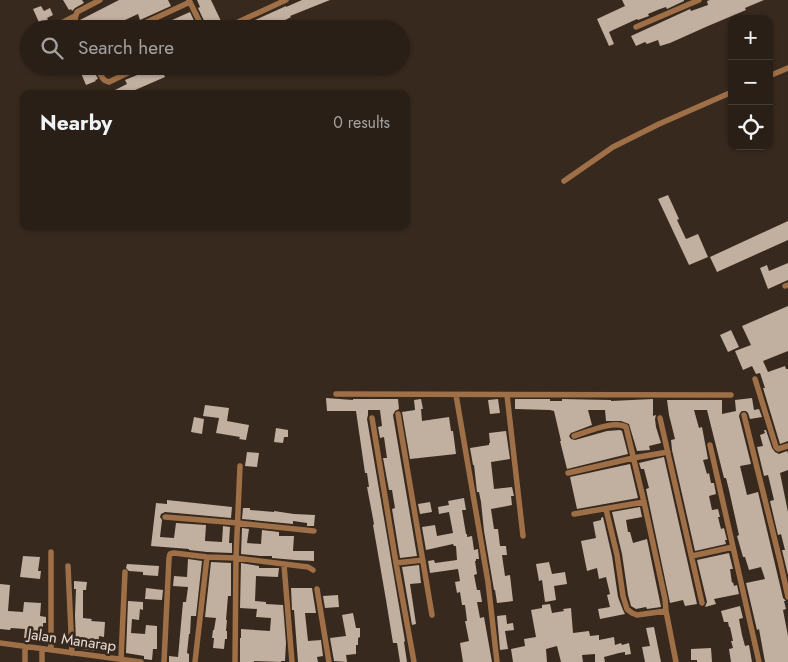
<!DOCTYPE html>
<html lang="en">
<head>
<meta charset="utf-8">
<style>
	:root { --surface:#291f16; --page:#31271f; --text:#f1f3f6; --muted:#a5a2a1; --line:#453d35 }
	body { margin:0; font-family:Jost,sans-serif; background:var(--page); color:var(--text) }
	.controls { position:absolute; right:15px; top:15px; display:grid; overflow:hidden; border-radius:10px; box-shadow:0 1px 4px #0004 }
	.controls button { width:45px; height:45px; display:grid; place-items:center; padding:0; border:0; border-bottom:1px solid var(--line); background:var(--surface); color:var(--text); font:25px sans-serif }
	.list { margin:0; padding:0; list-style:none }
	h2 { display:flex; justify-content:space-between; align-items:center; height:65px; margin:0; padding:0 20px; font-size:21px }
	h2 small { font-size:16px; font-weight:400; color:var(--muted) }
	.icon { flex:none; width:28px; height:28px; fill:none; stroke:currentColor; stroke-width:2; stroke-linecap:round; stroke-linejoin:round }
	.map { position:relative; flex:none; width:788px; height:662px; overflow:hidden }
	.search { position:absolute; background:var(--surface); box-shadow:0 1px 4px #0004; left:20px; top:20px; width:390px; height:55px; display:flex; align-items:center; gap:12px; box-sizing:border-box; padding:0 18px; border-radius:28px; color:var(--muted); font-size:19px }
	.panel { position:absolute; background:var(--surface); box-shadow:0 1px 4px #0004; left:20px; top:90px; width:390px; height:140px; border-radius:10px }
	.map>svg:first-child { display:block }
	.building { fill:#c1afa0 }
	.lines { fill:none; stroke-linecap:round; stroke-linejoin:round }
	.minor { stroke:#9f7047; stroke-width:5.5 }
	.labels { text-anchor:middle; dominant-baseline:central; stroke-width:5; stroke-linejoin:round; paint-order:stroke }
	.street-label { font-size:15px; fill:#e7ddd6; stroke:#37291d }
</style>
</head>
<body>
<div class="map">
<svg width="788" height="662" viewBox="0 0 788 662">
	<rect width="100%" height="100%" fill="#37291d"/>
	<!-- building -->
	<path class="building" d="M63,0H82L84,3L75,8L72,11L71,9L69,10Z
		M119,0H168L171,6L140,20L138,14L125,20L127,25L119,29H84L80,20Z
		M197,0H211L221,21L207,27L198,8L200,7Z
		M302,0H330L290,16L291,17L268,29H235L286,6V7Z
		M622,0H684V1L667,9L666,7L660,9L648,14L649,16L638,20L637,19L613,30L609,32L614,44L609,46L597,19L625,6Z
		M710,0H764L745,8L746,10L708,26L670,43L660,46L658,40L647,44L645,42L636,46L631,36L690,9L691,11L708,5L707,1Z
		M41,6L44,11L50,8L53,15L47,18L50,24L46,26L45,29H42L33,9Z
		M190,12L198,29H152L181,16Z
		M78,66H87L91,74L95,73L98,79L95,80L96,81L86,85Z
		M107,66H131L113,75L112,73L106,75L103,68Z
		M159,66H160L165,77L126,94H107L127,84L125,80Z
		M668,195L679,219L677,220L686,239L698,234L708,257L689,265L658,199Z
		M788,221V240L717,272L710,257Z
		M788,263V280L768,289L760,268L767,265L769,271Z
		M788,306V351L763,361L768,372L785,366L786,369H788V441L780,444L763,388H765L760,373L756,374L752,366L743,370L735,351L751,345L742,326Z
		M731,330L739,347L728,352L720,335Z
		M326,398L353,400V399H398L399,409L395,411L393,415L417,556L400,558L392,509L395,508L392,490H389L383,458H387L384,437L380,438L378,427L382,426L380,410H368V415L367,419L405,641L404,642L407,662H400L397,643H393L386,600L373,525L374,524L367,487H369L367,473H365L356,411H327Z
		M752,398L754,410L759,409L762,417L750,419L748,413L746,411H742L740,413L739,416L751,464L740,466L747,495L758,492L783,598L786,601H784L786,609L783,610L788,636V662H765L759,629L757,630L746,583L765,579L761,567L749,570L745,557H743L737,536L739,535L729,490L726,478H724L707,410H694L699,428L702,427L708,459L703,460L707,474L709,473L711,483H714L716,494L709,496L712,510L718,509L720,517H718L721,529L724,528L727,540H725L726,544L695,551L672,450L671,440L675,439L669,415L667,400H722V414L736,411L735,400Z
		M421,399L423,409H421L422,421L449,417L451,431H453L456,454L410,459L402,412L415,410L414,400Z
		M498,399L500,413L490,414L488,400Z
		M515,399H550V401H562V399L611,400V401L653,399V416L656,415L655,419L656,427L661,443L649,446L650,450L637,451L629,424L621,421H606L605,410H588L592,425L571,433L569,436L571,439L575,440L607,431L620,430L622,431L628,454L567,469L560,441H561L554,411L550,410L515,409Z
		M205,405L229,408L227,421L249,425L246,440L239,439L240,437L216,433L219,418L203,416Z
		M194,417L204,419L202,434L191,432Z
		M276,428L288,430V437H284L283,443L274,442Z
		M764,430H766L772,448L775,452L779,454L787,451L788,453V470L780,473L788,512V575L782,550H785L781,534L778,535L770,501L774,500L768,475L764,476L757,447L763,446L760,435L765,433Z
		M506,431L510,459L491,462L494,489L512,487L514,496H511L512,505L491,509L494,529H498L500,546H506L507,555H502L505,576L510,575L513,601L497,603L495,590H494L484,531L481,502L479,492H477L474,465H473L470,448L489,445V443H490L489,433Z
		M247,452L259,453L257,467L245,466Z
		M664,457L697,604L685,606L683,600L670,603L646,489L649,488L644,469H641L639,463Z
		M630,464L638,498L577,509L570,477Z
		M464,498L466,510H462L466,534H467V537L472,536L474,550L478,549L479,559H476V561H475L477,574L474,575L477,590H480L482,602H477L480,618L484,617L492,662H463L460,643L469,641L465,621H467L465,605H462L460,592L457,593L455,582L460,581L458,569L430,573L428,561L434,560L435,563L457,560L456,546H454L453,544L426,550L422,527L435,525L437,536L453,533L449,512L439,514L438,507L449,505L448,501Z
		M167,500L232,507L231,518L165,512L161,514L160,517L162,520L160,537L174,538L176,523L206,525L205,541L222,542L223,526L230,527L229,543H232V553L207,552L189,550V549L151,546L156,503L167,504Z
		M430,502L432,512L420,514L418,504Z
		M640,507L642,517L626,520L628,532H630L633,543L647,539L661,607L647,609L646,607L636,609L631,606L628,595L622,554L612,512Z
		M243,508H250V510L274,512V511L294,514L315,515L314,526H307V523L293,521V524L242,519Z
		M603,517L612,556L618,597L623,610L625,614L600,619L598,609L610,607L607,595L610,594L606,577L599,579L597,568L587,571L581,541L596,538L593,522L601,520V518Z
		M242,528L249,529L247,543L261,544L262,530L279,532V536H294L293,551H314V561L295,560L272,558V556H260L241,554Z
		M729,553L733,569H730L732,583L733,582L734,586L737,585L739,594L714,599L716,604L705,607L707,602L697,560Z
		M23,556L40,557L38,571H41L40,579L20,577Z
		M188,559L202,561L196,616H191L190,634H189L187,653L189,654V662H169V656L178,657L183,602H186L188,587L173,586L174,576L187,577Z
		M211,562L231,563V596H228L226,620H227L226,631H227V639H225L224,649L213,648L214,638H212L213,630H214L216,618L205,617Z
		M549,562L552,574L565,572L567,584L554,586L556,600L545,602L542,580L539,581L536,564Z
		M241,563L259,566V568H279L278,577L256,576L255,601L266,602V604L283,605L286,643L285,661H281V662L254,661V662H240V638H241V629L270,631L271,618L256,617L257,609L240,608Z
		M127,564L159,566L158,576L143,575V572L129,571L126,568Z
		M419,565L421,583L410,584L416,624L412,625L402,567Z
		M74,581L87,582L86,590H83V618L92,619L91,621L105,622L104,637L99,636L98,651L82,649L83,644L76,643L75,615L76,589H74Z
		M0,584L10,585L8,611L23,612L24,602L41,603L40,616L46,617V623H43V631H39L38,640L24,638L25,629L11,628L10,630L0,629Z
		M146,588L163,590L162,600L145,599Z
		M291,588H312L316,613H305L308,641L321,640L323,656L317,657L318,662H298L294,610H292Z
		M338,595L339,607L325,608L323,596Z
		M128,601L143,602V610L140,609L139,620L132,619L131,633L145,634L146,625L157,626V649H153L152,660L144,659V656L126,653Z
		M550,604L552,613L564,611L563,609L571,608L573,633L589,631L590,636L599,635V640L614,637L615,645L621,643L622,645L629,643L631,654L625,655V652L619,653L604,657L605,662H595V654L582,655L583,662H561L557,646L546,649L547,662H513L511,649L525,646L524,639L536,637L531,610L542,608V605Z
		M740,606L743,618L739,619L742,635L745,646L749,645L752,662H731L729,649L733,648L731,641H733L730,627H729L728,622H724L721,611Z
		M353,613L356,628H360V637L358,638V645H356V654L346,655L347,662L334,661L330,638L346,636L342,615Z
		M506,615L507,624L513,623L514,630L505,631L508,649L500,650L497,616Z
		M654,627L661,662H645L642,647L650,646L646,628Z
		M711,648L712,662H697V660H691V649Z"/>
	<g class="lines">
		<!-- minor -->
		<path class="minor" d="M189,0L203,29
			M636,27L699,0
			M50,29L75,16
			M79,29L75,19L77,12L100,0
			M132,29L190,2
			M223,29L286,0
			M97,66C100,72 101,81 109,82L142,66
			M769,76L788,68
			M564,181L613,147L659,124L732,92
			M785,286L788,285
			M755,379L776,447L778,449L788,446
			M336,394L731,395
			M456,395L488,582L497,662
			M507,395L523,536
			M398,414L432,615
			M744,415L780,561L788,597
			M372,418L396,563L414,662
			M660,418L702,603
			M574,436C587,432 614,420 626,427L644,502L665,599L666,611
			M710,445L759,662
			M568,473L633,458L668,452
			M606,509L617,555L623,596L627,609L632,613L637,615L666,611L676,662
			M574,514L644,502
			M165,517L238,523L314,531
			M692,556L733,547
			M396,563L423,560
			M284,565L292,662
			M68,566L72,653
			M317,589L329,662
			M0,643L141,662
			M42,649V662
			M51,650V552
			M121,659L125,572
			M25,662V647
			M164,662L169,558L170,554L174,553L207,557L236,558L308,567L313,570
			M195,662L207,557
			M235,662L236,558L240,466"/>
	</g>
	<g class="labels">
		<!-- street labels -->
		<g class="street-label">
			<text transform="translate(72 640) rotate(8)">Jalan Manarap</text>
		</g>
	</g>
</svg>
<div class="controls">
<button>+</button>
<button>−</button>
<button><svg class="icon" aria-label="locate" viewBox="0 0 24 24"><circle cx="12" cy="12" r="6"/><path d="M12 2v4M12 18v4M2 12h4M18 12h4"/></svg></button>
</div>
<div class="search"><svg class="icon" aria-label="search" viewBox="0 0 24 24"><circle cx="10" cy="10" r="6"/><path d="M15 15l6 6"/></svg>Search here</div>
<section class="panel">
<h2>Nearby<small>0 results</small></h2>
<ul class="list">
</ul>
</section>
</div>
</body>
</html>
